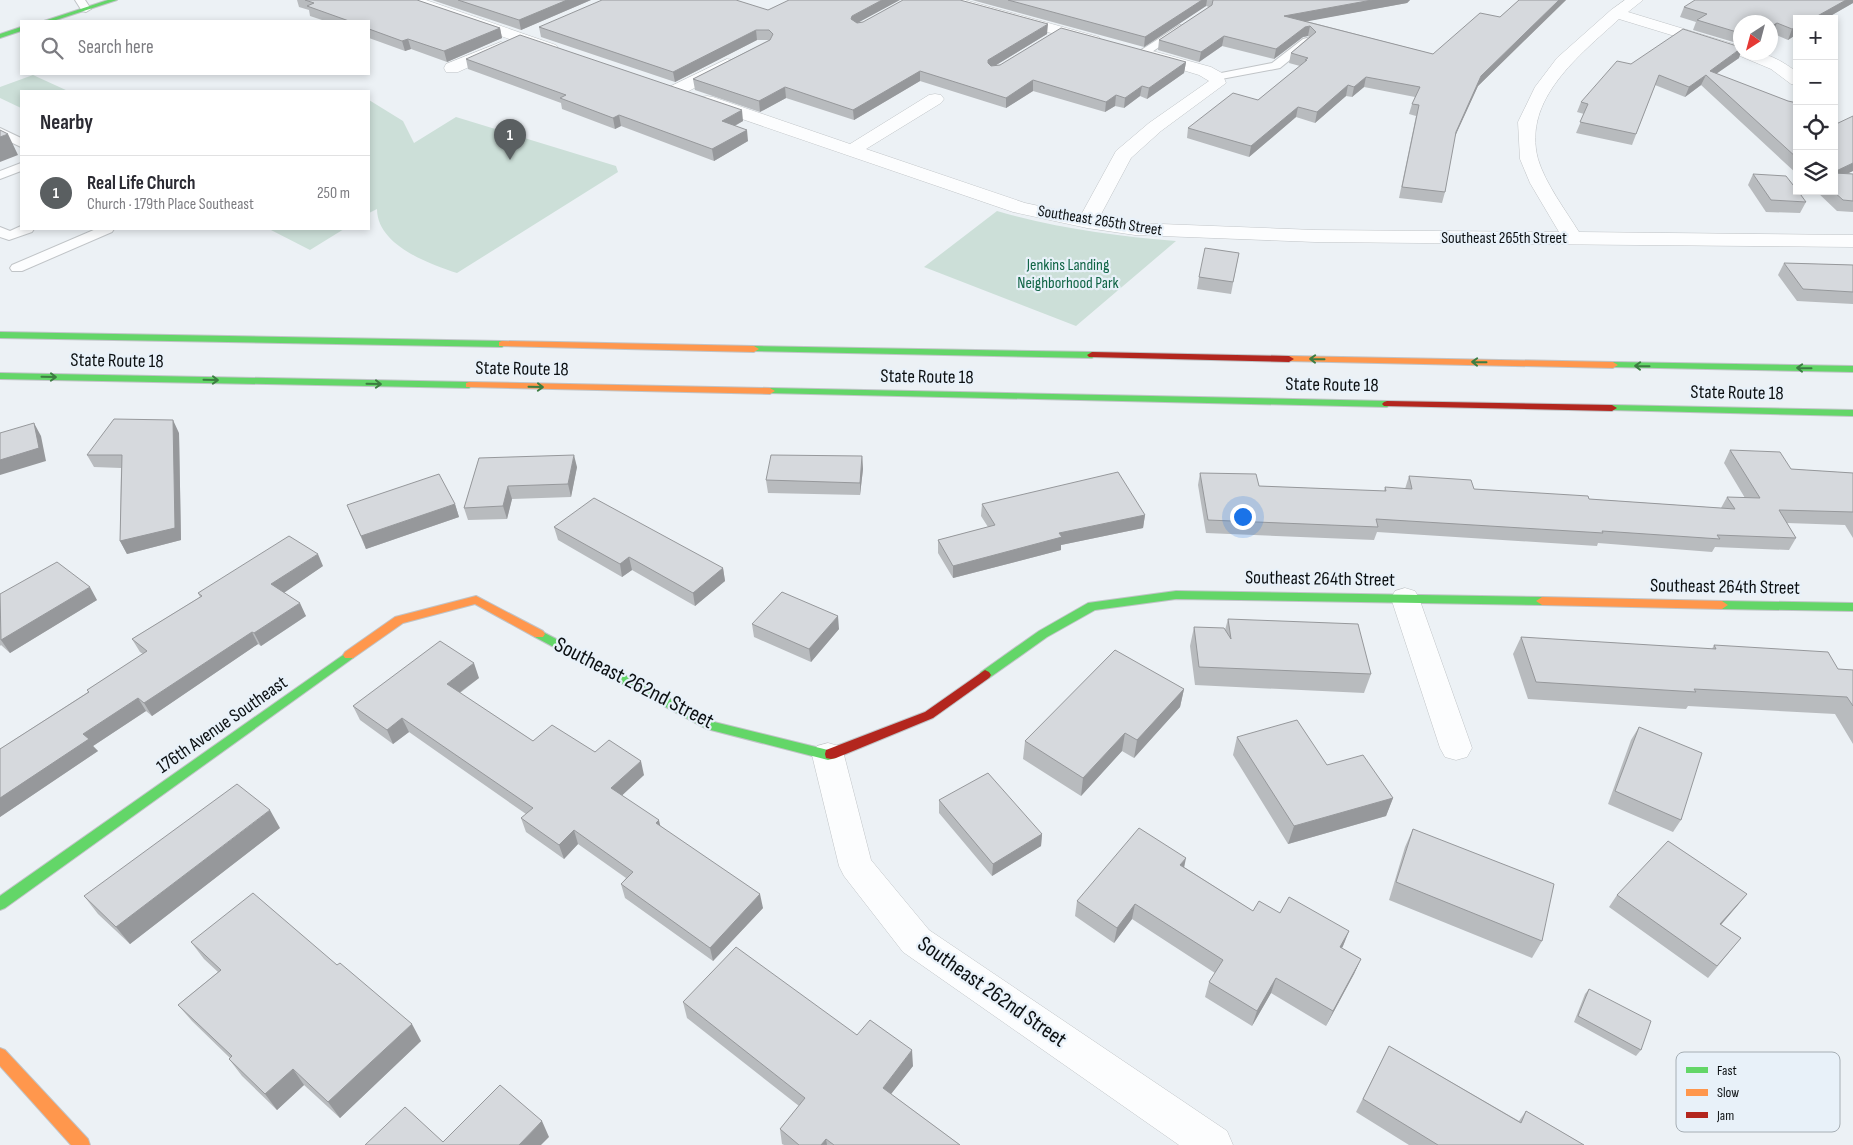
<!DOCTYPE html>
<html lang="en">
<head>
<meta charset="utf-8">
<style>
	:root { --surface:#fff; --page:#f7f7f7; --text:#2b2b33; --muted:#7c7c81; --line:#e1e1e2; --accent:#5a5f61 }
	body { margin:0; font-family:"Sofia Sans Condensed",sans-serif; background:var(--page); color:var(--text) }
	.controls { position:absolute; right:15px; top:15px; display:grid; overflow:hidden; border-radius:0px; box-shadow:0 2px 8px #0003 }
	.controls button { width:45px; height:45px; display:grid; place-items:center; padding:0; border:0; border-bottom:1px solid var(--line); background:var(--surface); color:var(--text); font:25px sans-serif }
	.compass { position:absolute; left:1733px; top:15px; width:45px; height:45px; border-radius:50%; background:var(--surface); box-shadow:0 2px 8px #0003; rotate:216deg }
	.you { position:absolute; left:1242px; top:516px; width:18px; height:18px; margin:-12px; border:4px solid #fff; border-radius:50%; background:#1a73e8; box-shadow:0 0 0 8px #1a73e833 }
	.badge { display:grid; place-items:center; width:32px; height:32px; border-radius:50%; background:var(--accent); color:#fff; font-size:16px; font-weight:700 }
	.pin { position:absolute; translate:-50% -41px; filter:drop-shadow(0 1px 2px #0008) }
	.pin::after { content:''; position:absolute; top:26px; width:18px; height:15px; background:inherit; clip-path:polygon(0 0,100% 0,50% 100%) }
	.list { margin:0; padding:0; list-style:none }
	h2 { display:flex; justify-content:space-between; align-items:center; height:65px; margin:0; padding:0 20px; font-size:21px }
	h2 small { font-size:16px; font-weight:400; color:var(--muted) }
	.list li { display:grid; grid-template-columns:32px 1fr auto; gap:15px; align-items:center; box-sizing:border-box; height:75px; padding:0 20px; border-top:1px solid var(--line) }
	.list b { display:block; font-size:19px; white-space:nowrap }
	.list p { margin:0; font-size:16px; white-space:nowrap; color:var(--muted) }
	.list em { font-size:16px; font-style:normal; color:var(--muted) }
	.icon { flex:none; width:28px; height:28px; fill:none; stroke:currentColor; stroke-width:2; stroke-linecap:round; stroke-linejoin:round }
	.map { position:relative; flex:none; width:1853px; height:1145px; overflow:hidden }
	.search { position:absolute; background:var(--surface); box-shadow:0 2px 8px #0003; left:20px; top:20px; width:350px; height:55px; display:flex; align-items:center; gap:12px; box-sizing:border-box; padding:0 18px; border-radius:0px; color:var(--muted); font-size:19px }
	.panel { position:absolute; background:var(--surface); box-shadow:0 2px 8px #0003; left:20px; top:90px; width:350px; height:140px; border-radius:0px }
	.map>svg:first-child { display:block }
	.green { fill:#ccdfd8 }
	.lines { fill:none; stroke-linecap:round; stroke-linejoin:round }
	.lane-casing { stroke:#c0c4c7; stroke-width:2 }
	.street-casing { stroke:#c0c4c7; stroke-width:1 }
	.fast-casing { stroke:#c0c4c7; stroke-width:2 }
	.slow-casing { stroke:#c0c4c7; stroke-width:2 }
	.jam-casing { stroke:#c0c4c7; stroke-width:2 }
	.lane { fill:#fcfdfe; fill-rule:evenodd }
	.street { fill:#fcfdfe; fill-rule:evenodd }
	.fast { fill:#63d668; fill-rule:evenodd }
	.slow { fill:#ff974d; fill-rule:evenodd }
	.jam { fill:#b3261e; fill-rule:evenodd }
	.wall { fill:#b8bbbe }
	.shaded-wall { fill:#96989b }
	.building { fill:#d6d9dd; stroke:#96989b }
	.oneway { stroke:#3c7d41 }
	.labels { text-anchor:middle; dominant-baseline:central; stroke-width:4.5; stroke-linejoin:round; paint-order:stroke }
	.far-street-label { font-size:16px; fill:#0c1012; stroke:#e8f1f9 }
	.far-park-label { font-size:16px; fill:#116546; stroke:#e8f1f9 }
	.street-label { font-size:19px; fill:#0c1012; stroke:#e8f1f9 }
	.near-street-label { font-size:22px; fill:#0c1012; stroke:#e8f1f9 }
	.key { fill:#e8f1f9; stroke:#a6aeb4; stroke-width:1 }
	.key-label { font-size:14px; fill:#0c1012 }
</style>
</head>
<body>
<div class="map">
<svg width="1853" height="1145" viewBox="0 0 1853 1145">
	<rect width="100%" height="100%" fill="#ecf1f5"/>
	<!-- green -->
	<path class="green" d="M33,75L68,91H21V108L0,98V87Z
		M369,100L403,121L414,143L456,117L616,166L618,172L457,273C429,264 377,245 377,209L369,213Z
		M997,211C1056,228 1115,236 1176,241L1076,326L924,267Z
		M269,229H344L310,250Z"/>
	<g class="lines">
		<!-- lane casing -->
		<g class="lane-casing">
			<path id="lane" d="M75,0H85L91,9L86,12L82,11Z
				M1180,25L1185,28L1184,30L1146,56H1138L1136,54L1138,52Z
				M1307,38L1312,41L1311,43L1280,68L1216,80L1210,77L1216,74L1272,63L1303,39Z
				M0,128L21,138V147L0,137Z
				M21,163V171L0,179V171Z
				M21,226V229H34L32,232L9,240L0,237V227L10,231Z
				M96,229H114L112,232L22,271H12L10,268L12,265Z"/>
		</g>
		<!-- street casing -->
		<g class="street-casing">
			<path id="street" d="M403,0H426L556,45L558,48L556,51H544L406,3Z
				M940,0H965L1099,37L1101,40L1099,43H1087L943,3Z
				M1625,0H1643L1628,12L1740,46V52C1766,52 1776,57 1797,72V85L1791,84L1771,69L1740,56L1619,19C1580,55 1522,99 1538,159C1545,183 1566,211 1579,232L1853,235V247L1315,242L1135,235L1087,228L1013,212L701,105L698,101L701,97L707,96L713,97L850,144L929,95L935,94L941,95L944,99L941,103L866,149L1025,203L1081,215L1116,151L1149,123L1209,81L1199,75L1143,58L1141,55L1143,52L1149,50L1211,67L1222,73L1226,83L1161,131L1131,158L1099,218L1135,223L1315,230L1559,232L1530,183L1520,159L1518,122L1535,87L1557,58L1611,10Z
				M501,42L507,44L509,47L507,50L458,72H446L444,68L446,64Z
				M727,59L733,60L735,64L733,68L681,95L675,96L669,95L666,91L669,87Z
				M1405,588L1415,591L1419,598L1472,748L1467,757L1456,760L1445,757L1440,748L1391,598L1395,591Z
				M828,743L839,746L844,755L871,860L929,930L1227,1131L1233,1145H1179L903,952L844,876L839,866L812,755L817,746Z"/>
		</g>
		<!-- fast casing -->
		<g class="fast-casing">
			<path id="fast" d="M108,0H117L53,21H44Z
				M21,27V31L0,38V34Z
				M0,332L502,341L507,344L502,347L0,338Z
				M754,346L1092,352L1097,355L1092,358L751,351V347Z
				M1613,362L1853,366V372L1610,367L1608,365Z
				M0,373L469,382L474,385L469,388L0,379Z
				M770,388L1387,401L1392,404L1387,407L767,393L765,391L767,389Z
				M1612,405L1853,410V416L1609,410L1607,408L1609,406Z
				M1176,591L1542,597L1548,601L1542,605L1176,599L1095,610L1047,637L989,678H981L979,675L981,672L1039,631L1088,603Z
				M1722,601L1853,603V611L1722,609L1716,605Z
				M539,630L714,722L828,750H836L837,754L836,758L828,760L707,729L535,637L533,634L535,631Z
				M349,651L353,652L355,655L353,658L5,908L0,910V896Z"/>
		</g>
		<!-- slow casing -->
		<g class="slow-casing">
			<path id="slow" d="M502,341L754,346L759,349L754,352L499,346V342Z
				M1289,356L1613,362L1618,365L1613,368L1286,361L1284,359Z
				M469,382L770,388L775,391L770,394L466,387V383Z
				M476,596L543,631L545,634L543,637H535L475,604L403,623L353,658H345L343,655L345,652L395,617Z
				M1542,597L1722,601L1728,605L1722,609L1542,605L1536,601Z
				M0,1048L5,1050L88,1139L90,1145H71L0,1066Z"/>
		</g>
		<!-- jam casing -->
		<g class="jam-casing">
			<path id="jam" d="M1092,352L1289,356L1294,359L1289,362L1089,357L1087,355Z
				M1387,401L1612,405L1617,408L1612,411L1384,406L1382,404L1384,402Z
				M985,670L989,672L991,675L989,678L933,718L836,758L831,759L826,758L825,754L826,750L925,712Z"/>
		</g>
		<!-- lane -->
		<use href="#lane" class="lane"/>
		<!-- street -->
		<use href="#street" class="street"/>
		<!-- fast -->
		<use href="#fast" class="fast"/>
		<!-- slow -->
		<use href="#slow" class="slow"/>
		<!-- jam -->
		<use href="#jam" class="jam"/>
	</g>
	<!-- wall -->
	<path class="wall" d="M297,0H417L500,28L502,38L447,62L411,49L405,51L369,38V21H325L310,16L309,10L299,7Z
		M432,0H591L521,30Z
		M972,0H1410L1407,3L1306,21L1433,54L1500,17L1519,0H1566L1478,86L1454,138L1445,192L1442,203L1399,198L1416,116L1409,114L1412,104L1415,97L1364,87L1352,97L1346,96L1315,123L1296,117L1249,157L1187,138L1188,128L1258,100L1300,66L1289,63L1291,53L1309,37L1308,36L1303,37L1274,59L1222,46L1199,62L1158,50L1159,40L1209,7L1206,6L1144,47Z
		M1853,3L1825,19H1797V34L1788,40L1772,33L1770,34V22H1740V44L1693,30L1696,22L1680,17L1684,7Z
		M768,10L860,22L1047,34L996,65L1186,62L1184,73L1147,99L1140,96L1124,108L1115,106L1105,112L1033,91L1006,108L920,81L854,120L786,98L760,112L695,90L693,79L769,40H757L675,82L541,37L539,27Z
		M1739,58L1716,74L1788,101L1797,103V174L1701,85L1685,97L1655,85L1632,145L1576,133L1584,114L1577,112L1581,102L1631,64Z
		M466,59L743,121L735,126L748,141L714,161L621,126L615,129L562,109L561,103L468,69Z
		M1853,116V171L1848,173L1853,174V212L1837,211L1816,191H1834Z
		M1753,174L1806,202L1800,213L1766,212L1748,185Z
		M1239,253L1231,294L1197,289L1199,277Z
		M1784,263L1853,265V304L1797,301L1778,275Z
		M179,433L181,540L127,554L120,541L121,468L94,467L87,455Z
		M1730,450L1791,469L1853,473V538L1845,525L1787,523L1796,538L1789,550L1715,547L1712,552L1598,543L1597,546L1377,532L1374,540L1206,533L1198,485L1200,473L1259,486L1384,491L1385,487L1405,489L1409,476L1474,489L1589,499L1721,508L1727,497L1745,498L1724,463Z
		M862,456L863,469L860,495L768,493L766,480Z
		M479,458L577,467L571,497L512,499L507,519L468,520L464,508Z
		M455,504L459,517L366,549L347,505Z
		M982,504L1145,515L1143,528L1061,545V550L953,578L938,553V540L988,527L981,516Z
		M554,527L723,568L725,581L695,606L632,570L622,577L558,540Z
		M323,566L284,592L306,616L261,646L258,644L152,716L146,711L93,746L98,751L0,817V749L88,692L87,690L143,654L140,652L132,639L200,597L198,593Z
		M0,594L97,600L10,653L1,645L0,646Z
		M1228,619L1371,674L1364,693L1195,685L1190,646L1194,627L1225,630Z
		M752,624L839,629L811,662L754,637Z
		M1521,637L1712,649L1714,645L1838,669L1853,670V744L1835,714L1688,706L1686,709L1528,699L1513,654Z
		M479,678L460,693L533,741L595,752L644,775L622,795L763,908L713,961L625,898L621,884L626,878L578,844L564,859L526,832L521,818L526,814L409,732L393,744L360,720L353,706Z
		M1184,689L1180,707L1134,758L1122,751L1081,796L1023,759L1025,741Z
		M1639,727L1681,820L1673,832L1608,804L1631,740Z
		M1237,737L1327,765L1393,798L1386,816L1288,844L1233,755Z
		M939,800L1042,834L1041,846L992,876L939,813Z
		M280,828L130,944L98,914L84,896Z
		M1413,829L1542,941L1532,958L1389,900L1405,847Z
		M1184,867L1253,911L1280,913L1349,931L1342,948L1361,959L1354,974L1326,1026L1271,993L1252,1026L1205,997L1209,982L1215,973L1132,919L1114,943L1075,916L1077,901Z
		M1747,894L1721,925L1741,938L1708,978L1609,907L1617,895Z
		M191,942L421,1041L340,1118L304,1085L277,1110L242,1076L229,1059L230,1058L192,1021L178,1005L218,972L204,959Z
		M1589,989L1641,1050L1636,1056L1574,1022L1585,994Z
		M683,1002L857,1035L913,1066L891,1094L960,1145H784L782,1144L780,1129L799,1106L687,1018Z
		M1389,1046L1519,1121L1526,1111L1584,1145H1409L1356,1112Z"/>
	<!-- shaded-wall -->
	<path class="shaded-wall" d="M567,0H591L521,30L519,20Z
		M882,0H900L852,26L851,19L852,16Z
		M1202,0H1207L1206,6L1144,47L1145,37Z
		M1372,0H1410L1407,3L1282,26L1284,16Z
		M1559,0H1566L1478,86L1452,143L1456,132L1481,76Z
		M1846,0H1853V3L1825,19H1812Z
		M1777,23L1772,33L1770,34V27Z
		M1048,24L1047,34L988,70V60Z
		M1310,26L1308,36L1303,37L1274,59L1276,49L1305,27Z
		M1797,27V34L1788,40L1792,29Z
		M500,28L502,38L447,62L444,51Z
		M756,30L757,40L675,82L673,72Z
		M1224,36L1222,46L1199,62L1201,52Z
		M408,39L411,49L405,51L402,41Z
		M1740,49L1741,52L1739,58L1710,78V71Z
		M1186,62L1184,73L1147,99L1149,88Z
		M920,71V81L854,120L853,110Z
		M1706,75L1701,85L1685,97L1689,87Z
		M1366,77L1364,87L1352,97L1354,87Z
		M1033,80V91L1006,108V98Z
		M1348,85L1346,96L1315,123L1317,112Z
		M1142,86L1140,96L1124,108L1125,98Z
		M785,87L786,98L760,112L759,101Z
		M1116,95L1115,106L1105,112L1106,102Z
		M1298,107L1296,117L1249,157L1251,146Z
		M742,110L743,121L723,132L722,121Z
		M619,115L621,126L615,129L613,118Z
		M747,130L748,141L714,161L712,149Z
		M8,134L18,155L0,162V137Z
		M1853,163V171L1834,180V172Z
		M173,420L179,433L181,540L127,554L120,541Z
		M34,423L41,436L46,461L0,475V460Z
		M574,455L577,467L571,497L568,484Z
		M862,456L863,469L860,495V483Z
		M508,486L512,499L507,519L503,506Z
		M455,504L459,517L366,549L361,536Z
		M1145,515L1143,528L1061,545V550L953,578V566L1059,533Z
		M318,554L323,566L278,597L271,584Z
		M629,557L632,570L622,577L620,564Z
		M723,568L725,581L695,606L693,593Z
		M90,587L97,600L10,653L1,640Z
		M300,603L306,616L261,646L254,633Z
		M838,616L839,629L811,662L809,649Z
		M252,632L258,644L152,716L144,703Z
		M474,663L479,678L452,698L447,684Z
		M1184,689L1180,707L1134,758L1137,740Z
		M138,698L146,711L93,746L98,751L0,817V798L83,734Z
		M402,718L409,732L393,744L387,730Z
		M1125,733L1122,751L1081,796L1083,778Z
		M641,761L644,775L615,802L611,788Z
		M1393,798L1386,816L1288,844L1294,826Z
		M270,810L280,828L130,944L116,927Z
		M659,820L662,834L656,823Z
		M574,830L578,844L564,859L559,845Z
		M1042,834L1041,846L992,876L993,864Z
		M1186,858L1183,873L1180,865Z
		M760,894L763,908L713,961L710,948Z
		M1747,894L1737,906L1711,936L1720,924Z
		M1135,904L1132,919L1114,943L1117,928Z
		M1349,931L1343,946L1334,962L1340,947Z
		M1361,959L1354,974L1326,1026L1333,1011Z
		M1276,978L1271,993L1252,1026L1257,1011Z
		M412,1024L421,1041L340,1118L328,1102Z
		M912,1050L913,1066L884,1103L883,1088Z
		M293,1069L304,1085L277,1110L265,1094Z
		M542,1121L549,1137L541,1145H519Z
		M826,1139L827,1145H821Z"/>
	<!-- building -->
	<path class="building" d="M305,0H417L500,28L444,51L408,39L402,41L369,29V21H349L307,6L314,3Z
		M458,0H567L519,20Z
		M602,0H736L768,10L789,0H882L852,16L851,19L857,23L863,22L903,0H960L1048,24L988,60V63L991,66L1000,65L1061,28L1186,62L1149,88L1142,86L1125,98L1116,95L1106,102L1033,80L1006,98L920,71L853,110L785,87L759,101L693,79L770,40L773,34L769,30H756L673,72L539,27Z
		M1008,0H1202L1145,37Z
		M1213,0H1372L1284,16L1433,54L1480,13L1500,17L1519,0H1559L1481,76L1456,132L1445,192L1402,187L1419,105L1412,104L1420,87L1366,77L1354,87L1348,85L1317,112L1298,107L1251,146L1188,128L1233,93L1258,100L1307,60H1305L1308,58L1291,53L1316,32L1310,26L1305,27L1276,49L1224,36L1201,52L1159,40L1212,5Z
		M1695,0H1846L1812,19H1797V27L1792,29L1777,23L1770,27V22H1740V33L1697,20L1707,14L1684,7Z
		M1683,29L1740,47V49L1710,71L1788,101L1797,103V158L1706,75L1689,87L1659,75L1636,134L1580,122L1588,104L1581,102L1617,61L1631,64Z
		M520,35L742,110L722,121L747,130L712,149L619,115L613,118L560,98L566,95L466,59Z
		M1853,116V163L1834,172V125Z
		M0,130L8,134L0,137Z
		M1834,173L1853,174V201L1843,200L1833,191H1834Z
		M1753,174L1786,176L1797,190V191H1798L1806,202L1771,200Z
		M1205,248L1239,253L1233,282L1199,277Z
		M1784,263L1853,265V292L1803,289Z
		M114,419L173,420L175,528L120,541L122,455H87Z
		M34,423L39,448L0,460V433Z
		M1730,450L1780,452L1791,469L1853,473V512L1779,510L1796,538L1717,535L1720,539L1602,531L1603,533L1376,519L1378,527L1208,520L1200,473L1256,474L1259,486L1386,491L1385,487L1412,489L1409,476L1471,480L1474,489L1588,496L1589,499L1735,509L1727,497L1760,498Z
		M574,455L568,484L508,486L503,506L464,508L479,458Z
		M771,455L862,456L860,483L766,480Z
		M1118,472L1145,515L1059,533L1062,537L953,566L938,540L995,525L982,504Z
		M439,474L455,504L361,536L347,505Z
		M594,498L723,568L693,593L629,557L620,564L554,527Z
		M289,536L318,554L271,584L300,603L254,633L252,632L144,703L138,698L83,734L89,739L0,798V749L89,692L87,690L147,651L132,639L202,596L198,593Z
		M57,562L90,587L1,640L0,594Z
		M782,592L838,616L809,649L752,624Z
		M1228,619L1358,624L1371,674L1199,667L1194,627L1224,628L1231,639Z
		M1521,637L1716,649L1714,645L1828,652L1838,669L1853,670V706L1847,697L1694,689L1696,692L1536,682Z
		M440,641L474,663L447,684L533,741L552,725L595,752L609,740L641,761L611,788L659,820L656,823L760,894L710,948L621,884L633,872L574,830L559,845L521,818L533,808L402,718L387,730L353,706Z
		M1115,650L1184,689L1137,740L1125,733L1083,778L1025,741Z
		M1297,720L1327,765L1363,755L1393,798L1294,826L1237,737Z
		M1639,727L1702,753L1681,820L1615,791Z
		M988,773L1042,834L993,864L939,800Z
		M237,784L270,810L116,927L84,896Z
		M1139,828L1186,858L1180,865L1253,911L1259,901L1280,913L1289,897L1349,931L1340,947L1361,959L1333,1011L1276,978L1257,1011L1209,982L1223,960L1135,904L1117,928L1077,901Z
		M1413,829L1554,884L1542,941L1396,882Z
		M1668,841L1747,894L1720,924L1741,938L1717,966L1617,895Z
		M253,893L337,965L340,963L412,1024L328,1102L293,1069L265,1094L229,1059L232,1056L178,1005L221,970L191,942Z
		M736,947L857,1035L870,1020L912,1050L883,1088L960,1145H834L826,1139L821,1145H799L780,1129L805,1098L683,1002Z
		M1589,989L1651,1021L1641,1050L1578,1016Z
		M1389,1046L1521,1123L1526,1111L1584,1145H1438L1363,1099Z
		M500,1085L542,1121L519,1145H365L405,1107L443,1142Z"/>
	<!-- one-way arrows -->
	<defs><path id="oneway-shaft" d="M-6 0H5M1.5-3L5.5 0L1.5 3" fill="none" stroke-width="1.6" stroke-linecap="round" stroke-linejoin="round" transform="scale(1.25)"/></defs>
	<g class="oneway">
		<use href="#oneway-shaft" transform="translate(1317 359) rotate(-179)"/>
		<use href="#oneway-shaft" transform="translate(1479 362) rotate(-179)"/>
		<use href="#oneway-shaft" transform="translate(1642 366) rotate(-179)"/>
		<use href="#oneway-shaft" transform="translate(1804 368) rotate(-179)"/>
		<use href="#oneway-shaft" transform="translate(49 377) rotate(1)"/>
		<use href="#oneway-shaft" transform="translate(211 380) rotate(1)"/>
		<use href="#oneway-shaft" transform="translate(374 384) rotate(1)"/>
		<use href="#oneway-shaft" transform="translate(536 387) rotate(1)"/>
	</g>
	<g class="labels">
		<!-- far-street labels -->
		<g class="far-street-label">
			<text transform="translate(1100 221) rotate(9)">Southeast 265th Street</text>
			<text x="1504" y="238">Southeast 265th Street</text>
		</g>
		<!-- far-park labels -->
		<g class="far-park-label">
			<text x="1068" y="265">Jenkins Landing<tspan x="1068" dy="18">Neighborhood Park</tspan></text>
		</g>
		<!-- street labels -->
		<g class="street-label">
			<text transform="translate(117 361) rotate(1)">State Route 18</text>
			<text transform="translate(522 369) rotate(1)">State Route 18</text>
			<text transform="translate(927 377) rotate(1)">State Route 18</text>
			<text transform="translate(1332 385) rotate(1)">State Route 18</text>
			<text transform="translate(1737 393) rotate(1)">State Route 18</text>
			<text transform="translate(1320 579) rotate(1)">Southeast 264th Street</text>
			<text transform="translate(1725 587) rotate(1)">Southeast 264th Street</text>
			<text transform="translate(222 725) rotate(-35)">176th Avenue Southeast</text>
		</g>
		<!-- near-street labels -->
		<g class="near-street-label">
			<text transform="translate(634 683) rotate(27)">Southeast 262nd Street</text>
			<text transform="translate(992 992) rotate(35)">Southeast 262nd Street</text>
		</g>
	</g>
	<!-- legend -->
	<rect x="1676" y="1052" width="164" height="80" rx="8" class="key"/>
	<rect x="1686" y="1067" width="22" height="6" fill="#63d668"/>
	<rect x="1686" y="1089" width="22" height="7" fill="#ff974d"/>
	<rect x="1686" y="1112" width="22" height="6" fill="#b3261e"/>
	<g class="key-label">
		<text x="1717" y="1075">Fast</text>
		<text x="1717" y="1097">Slow</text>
		<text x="1717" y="1120">Jam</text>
	</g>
</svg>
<div class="controls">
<button>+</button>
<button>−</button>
<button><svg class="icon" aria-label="locate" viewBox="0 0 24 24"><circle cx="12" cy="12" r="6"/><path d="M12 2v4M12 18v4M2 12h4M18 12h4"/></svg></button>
<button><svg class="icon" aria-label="layers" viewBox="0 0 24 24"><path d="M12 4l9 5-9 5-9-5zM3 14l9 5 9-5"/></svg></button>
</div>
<svg class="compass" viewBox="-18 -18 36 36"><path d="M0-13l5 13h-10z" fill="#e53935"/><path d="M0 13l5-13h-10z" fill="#7c7c81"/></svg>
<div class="you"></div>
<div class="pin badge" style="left:510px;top:160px">1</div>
<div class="search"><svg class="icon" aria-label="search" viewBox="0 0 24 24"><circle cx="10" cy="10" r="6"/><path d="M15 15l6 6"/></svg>Search here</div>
<section class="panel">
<h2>Nearby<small></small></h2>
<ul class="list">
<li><span class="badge">1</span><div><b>Real Life Church</b><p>Church · 179th Place Southeast</p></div><em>250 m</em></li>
</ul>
</section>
</div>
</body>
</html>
